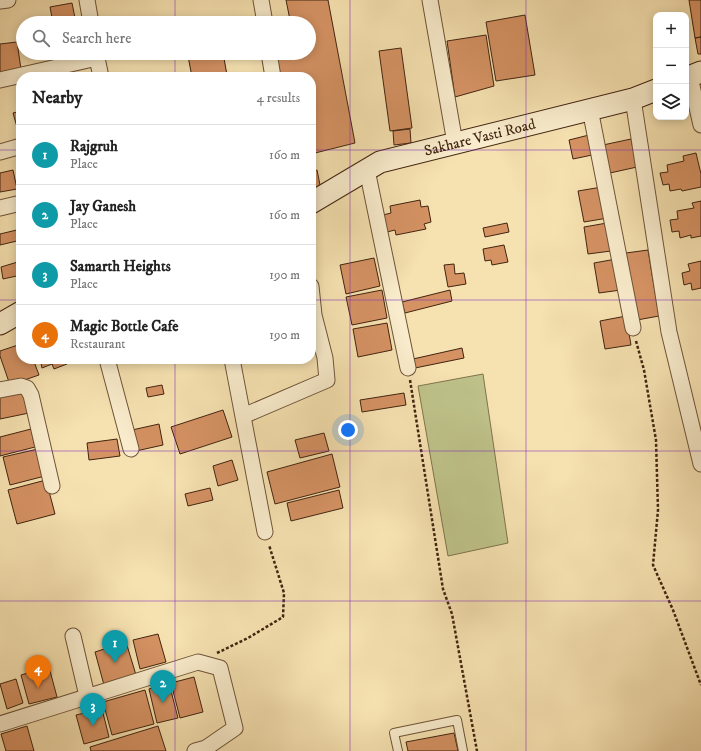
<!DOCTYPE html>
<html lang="en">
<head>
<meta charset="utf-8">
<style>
	:root { --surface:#fff; --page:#f2f2f2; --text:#222; --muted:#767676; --line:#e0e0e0; --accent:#8f2418 }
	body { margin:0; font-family:"IM FELL DW Pica",serif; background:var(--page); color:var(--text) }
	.controls { position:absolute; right:12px; top:12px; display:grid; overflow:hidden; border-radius:8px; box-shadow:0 2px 10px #0003 }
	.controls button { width:36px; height:36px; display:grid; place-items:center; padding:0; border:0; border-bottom:1px solid var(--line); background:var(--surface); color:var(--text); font:20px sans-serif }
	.you { position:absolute; left:348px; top:430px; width:14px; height:14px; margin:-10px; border:3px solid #fff; border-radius:50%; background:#1a73e8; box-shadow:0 0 0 6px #1a73e833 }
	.badge { display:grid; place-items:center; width:26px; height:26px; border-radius:50%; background:var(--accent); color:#fff; font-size:13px; font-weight:700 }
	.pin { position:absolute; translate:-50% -33px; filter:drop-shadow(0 1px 2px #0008) }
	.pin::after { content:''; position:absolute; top:21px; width:14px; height:12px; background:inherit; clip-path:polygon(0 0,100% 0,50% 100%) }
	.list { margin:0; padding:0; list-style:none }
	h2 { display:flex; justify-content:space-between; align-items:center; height:52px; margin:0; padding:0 16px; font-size:17px }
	h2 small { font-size:13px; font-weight:400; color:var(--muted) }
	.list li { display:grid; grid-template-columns:26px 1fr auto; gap:12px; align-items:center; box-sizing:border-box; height:60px; padding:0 16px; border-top:1px solid var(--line) }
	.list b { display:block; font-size:15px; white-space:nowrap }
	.list p { margin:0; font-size:13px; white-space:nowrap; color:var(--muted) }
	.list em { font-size:13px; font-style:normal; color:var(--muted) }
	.icon { flex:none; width:22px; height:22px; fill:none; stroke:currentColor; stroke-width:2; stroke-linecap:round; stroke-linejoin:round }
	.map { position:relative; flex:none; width:701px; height:751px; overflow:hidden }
	.search { position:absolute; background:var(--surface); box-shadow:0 2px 10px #0003; left:16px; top:16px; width:300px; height:44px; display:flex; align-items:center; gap:10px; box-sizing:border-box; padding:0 14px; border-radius:22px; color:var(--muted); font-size:15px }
	.panel { position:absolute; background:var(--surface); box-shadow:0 2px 10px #0003; left:16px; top:72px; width:300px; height:292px; border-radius:16px }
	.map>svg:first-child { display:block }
	.green { fill:#bec28a; stroke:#80734d }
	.building { fill:#d59263; stroke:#412410 }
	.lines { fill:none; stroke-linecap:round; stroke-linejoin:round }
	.lane-casing { stroke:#6e5338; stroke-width:10 }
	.street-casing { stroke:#6e5338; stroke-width:17 }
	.secondary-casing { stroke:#412410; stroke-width:23 }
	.path { stroke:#412410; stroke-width:2.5; stroke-dasharray:3 2; stroke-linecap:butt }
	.lane { stroke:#f9eccc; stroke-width:8 }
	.street { stroke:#f9eccc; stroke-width:15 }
	.secondary { stroke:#f9eccc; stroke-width:21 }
	.grid { fill:none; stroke:#7b2cbf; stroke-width:1; stroke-opacity:0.55 }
	.labels { text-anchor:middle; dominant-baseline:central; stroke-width:3; stroke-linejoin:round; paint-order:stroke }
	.street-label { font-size:15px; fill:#412410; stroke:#f9eccc }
</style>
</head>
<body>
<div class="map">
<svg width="701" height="751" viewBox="0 0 701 751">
	<rect width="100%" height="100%" fill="#f6e1b0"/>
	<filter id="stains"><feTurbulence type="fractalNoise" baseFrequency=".005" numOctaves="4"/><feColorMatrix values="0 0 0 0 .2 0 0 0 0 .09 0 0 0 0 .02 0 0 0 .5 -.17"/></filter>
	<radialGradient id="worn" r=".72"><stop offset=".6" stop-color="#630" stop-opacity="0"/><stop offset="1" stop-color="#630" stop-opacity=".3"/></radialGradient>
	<!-- green -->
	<path class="green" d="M483,374L508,543L448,556L418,386Z"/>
	<!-- building -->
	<path class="building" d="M286,0H328L355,143L311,154V77H280L275,53H309V23H276L290,20Z
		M689,0H701V37L695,38Z
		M72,3L76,23H53L50,7Z
		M525,15L535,75L496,81L486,22Z
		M486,35L494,86L455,97L447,41Z
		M701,37V54H698L695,38Z
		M17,42L21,69L0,72V44Z
		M401,48L412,128L390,131L379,51Z
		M127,53H159L128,58Z
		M203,53H223L227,75L215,77H192L188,56Z
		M21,111V141L13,113Z
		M410,129L411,143L394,145L393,131Z
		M593,134L597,154L573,159L569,140Z
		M631,139L637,167L610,173L603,145Z
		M696,153L701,174V187L682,191L681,189L670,191L669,184L663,185L660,173L668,172L667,165L684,161L683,156Z
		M13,170L17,189L0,192V173Z
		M317,170L320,185L318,186L319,190L311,194V172Z
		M602,187L608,218L584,222L578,191Z
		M420,200L421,207L428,206L431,222L424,224L426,229L396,235L395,230L387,232L383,215L391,213L390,206Z
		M701,201V236L691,238V235L680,238L679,231L672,232L670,220L678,219L677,211L694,208L692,203Z
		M507,223L509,232L485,237L483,228Z
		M607,223L611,251L588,254L584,227Z
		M21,229V240L0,245V234Z
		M504,245L508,262L492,265L491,260L485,261L483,249Z
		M648,250L659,316L637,320L626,253Z
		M374,258L380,286L346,294L340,265Z
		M616,259L621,290L599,293L594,263Z
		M21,261V275L3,279L1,267Z
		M701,261V288L692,290L691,283L684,285L682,273L690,271L688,264Z
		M454,264L455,274L464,273L466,284L448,287L444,265Z
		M382,290L387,318L352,325L346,297Z
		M450,290L452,301L405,313L402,302Z
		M626,316L631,345L605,349L600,321Z
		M387,323L392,350L358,357L353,329Z
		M21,344V359H33L39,375L10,385L0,356V351Z
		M462,348L464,358L415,368L413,359Z
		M40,359H68L65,360L67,364L54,369L52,364L42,368Z
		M162,385L164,394L148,397L146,388Z
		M24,391L29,413L0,419V396Z
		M404,393L406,405L362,412L360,400Z
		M223,410L232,437L180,454L171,427Z
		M159,424L163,445L136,451L132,430Z
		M31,429L35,447L0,456V437Z
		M324,433L329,451L300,458L295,440Z
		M117,439L120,456L89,460L87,443Z
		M38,449L45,476L10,485L3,457Z
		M332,454L340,487L275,504L267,472Z
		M232,460L238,480L218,486L213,466Z
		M46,480L55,514L17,524L8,490Z
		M210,488L213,500L188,506L185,494Z
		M339,490L343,508L291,521L287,503Z
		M158,634L166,662L140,669L133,640Z
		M126,642L136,675L104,685L95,652Z
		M49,667L57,697L29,704L21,675Z
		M194,677L203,712L180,718L171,683Z
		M16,679L23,703L7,709L0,684Z
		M169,683L178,718L157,723L149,689Z
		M145,690L154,724L112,735L103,702Z
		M102,709L109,737L84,744L76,715Z
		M27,726L34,751H6L1,734Z
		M158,726L166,751H91L90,747Z
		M454,733L458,751H408L406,742Z"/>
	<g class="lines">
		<!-- lane casing -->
		<g class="lane-casing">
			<path id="lane" d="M398,751L394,733L457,720L463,751"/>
		</g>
		<!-- street casing -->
		<g class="street-casing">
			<path id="street" d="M87,0L91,23
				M261,0L265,23
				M430,0L455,143
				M0,1L8,0
				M96,53L101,77
				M269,53L273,77
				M690,77L701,125
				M0,80L97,58
				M633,99L669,332L701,464
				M590,109L633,328
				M0,152L21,146
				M367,170L408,368
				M0,208L21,203
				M107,359L131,449
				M232,359L265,532
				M0,390L21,386L27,388L31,395L52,486
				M243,416L327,380L325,358L314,315L311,286
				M73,636L87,696
				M0,724L198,662L220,668L235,728L206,748L195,751"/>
		</g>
		<!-- secondary casing -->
		<g class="secondary-casing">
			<g id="secondary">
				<path d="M686,78L701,72"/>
				<path id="s1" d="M311,203L380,162L633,99L656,90"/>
				<path d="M0,324L21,312"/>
			</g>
		</g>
		<!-- path -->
		<path class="path" d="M636,341L644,370L656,440L658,510L653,565L673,610L701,685
			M410,380L443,589L452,614L477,751
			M217,653L248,638L283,617L284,593L269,545"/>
		<!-- lane -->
		<use href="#lane" class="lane"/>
		<!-- street -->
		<use href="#street" class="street"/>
		<!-- secondary -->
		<use href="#secondary" class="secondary"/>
	</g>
	<!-- grid -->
	<path class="grid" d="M175,0V23M350,0V751M526,0V751M175,53V77M0,150H21M311,150H701M0,300H21M311,300H701M175,359V751M0,451H701M0,601H701"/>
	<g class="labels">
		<!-- street labels -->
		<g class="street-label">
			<text stroke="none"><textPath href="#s1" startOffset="183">Sakhare Vasti Road</textPath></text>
		</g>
	</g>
	<rect width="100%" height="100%" filter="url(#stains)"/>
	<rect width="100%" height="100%" fill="url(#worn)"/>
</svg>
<div class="controls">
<button>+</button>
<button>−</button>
<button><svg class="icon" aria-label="layers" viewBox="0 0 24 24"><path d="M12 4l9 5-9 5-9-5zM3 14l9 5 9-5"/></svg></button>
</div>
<div class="you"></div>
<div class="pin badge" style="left:115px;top:663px;background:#0f9aa8">1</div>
<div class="pin badge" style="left:163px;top:703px;background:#0f9aa8">2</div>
<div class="pin badge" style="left:93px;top:726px;background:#0f9aa8">3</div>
<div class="pin badge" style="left:38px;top:688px;background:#e8710a">4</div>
<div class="search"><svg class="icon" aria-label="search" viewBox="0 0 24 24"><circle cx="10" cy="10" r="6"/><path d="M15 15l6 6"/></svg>Search here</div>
<section class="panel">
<h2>Nearby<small>4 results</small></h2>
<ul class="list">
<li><span class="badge" style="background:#0f9aa8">1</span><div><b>Rajgruh</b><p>Place</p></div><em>160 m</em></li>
<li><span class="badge" style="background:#0f9aa8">2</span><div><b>Jay Ganesh</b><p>Place</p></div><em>160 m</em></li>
<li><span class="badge" style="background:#0f9aa8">3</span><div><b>Samarth Heights</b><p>Place</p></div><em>190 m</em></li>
<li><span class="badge" style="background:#e8710a">4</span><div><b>Magic Bottle Cafe</b><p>Restaurant</p></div><em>190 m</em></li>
</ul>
</section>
</div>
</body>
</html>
